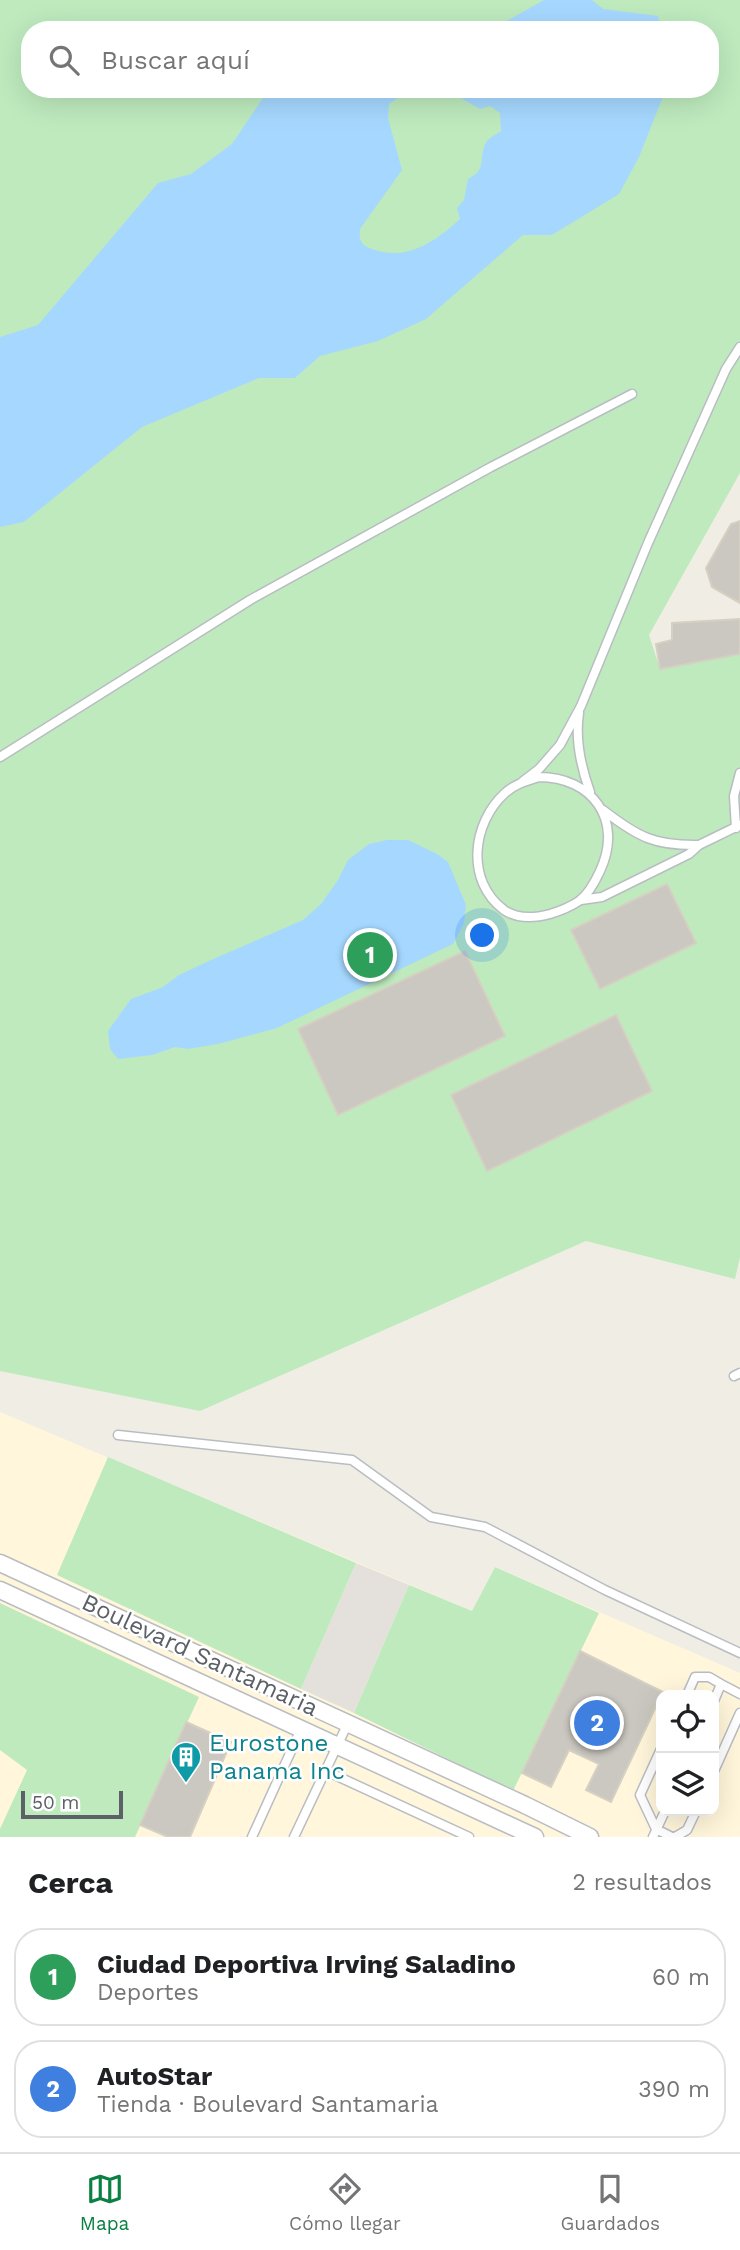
<!DOCTYPE html>
<html lang="es">
<head>
<meta charset="utf-8">
<style>
	:root { --surface:#fff; --page:#f2f2f2; --text:#202124; --muted:#757577; --line:#e0e0e0; --accent:#0b8043 }
	body { margin:0; font-family:"Work Sans",sans-serif; background:var(--page); color:var(--text) }
	.controls { position:absolute; right:21px; bottom:21px; display:grid; overflow:hidden; border-radius:14px; box-shadow:0 7px 28px #0002 }
	.controls button { width:63px; height:63px; display:grid; place-items:center; padding:0; border:0; border-bottom:2px solid var(--line); background:var(--surface); color:var(--text); font:35px sans-serif }
	.scale { position:absolute; left:21px; bottom:18px; width:102px; box-sizing:border-box; padding-left:7px; border:4px solid #5c6167; border-top:0; font-size:19px; line-height:24px; white-space:nowrap; color:#5c6167; -webkit-text-stroke:5px #fff; paint-order:stroke }
	.you { position:absolute; left:483px; top:936px; width:24px; height:24px; margin:-18px; border:5px solid #fff; border-radius:50%; background:#1a73e8; box-shadow:0 0 0 10px #1a73e833 }
	.badge { display:grid; place-items:center; width:46px; height:46px; border-radius:50%; background:var(--accent); color:#fff; font-size:23px; font-weight:700 }
	.pin { position:absolute; translate:-50% -50%; border:4px solid #fff; box-shadow:0 2px 7px #0006 }
	.list { margin:0; padding:0; list-style:none }
	h2 { display:flex; justify-content:space-between; align-items:center; height:91px; margin:0; padding:0 28px; font-size:30px }
	h2 small { font-size:23px; font-weight:400; color:var(--muted) }
	.list li { display:grid; grid-template-columns:46px 1fr auto; gap:21px; align-items:center; box-sizing:border-box; height:98px; margin:0 14px 14px; padding:0 14px; border:2px solid var(--line); border-radius:28px }
	.list b { display:block; font-size:26px; white-space:nowrap }
	.list p { margin:0; font-size:23px; white-space:nowrap; color:var(--muted) }
	.list em { font-size:23px; font-style:normal; color:var(--muted) }
	.icon { flex:none; width:38px; height:38px; fill:none; stroke:currentColor; stroke-width:2; stroke-linecap:round; stroke-linejoin:round }
	.map { position:relative; flex:none; width:740px; height:1837px; overflow:hidden }
	.search { position:absolute; background:var(--surface); box-shadow:0 7px 28px #0002; left:21px; right:21px; top:21px; height:77px; display:flex; align-items:center; gap:18px; box-sizing:border-box; padding:0 24px; border-radius:28px; color:var(--muted); font-size:26px }
	.sheet { height:315px; background:var(--surface) }
	nav { display:flex; justify-content:space-around; align-items:center; box-sizing:border-box; height:98px; border-top:2px solid var(--line); background:var(--surface); font-size:19px; color:var(--muted) }
	nav a { display:grid; justify-items:center; gap:4px }
	nav .on { color:var(--accent) }
	.map>svg:first-child { display:block }
	.commercial { fill:#fff6db; fill-rule:evenodd }
	.industrial { fill:#e4e1dc }
	.green { fill:#beeabe; fill-rule:evenodd }
	.water { fill:#a6d8ff; fill-rule:evenodd }
	.building { fill:#cbc8c1; stroke:#d6d0c2; stroke-width:2 }
	.lines { fill:none; stroke-linecap:round; stroke-linejoin:round }
	.lane-casing { stroke:#b9bdc2; stroke-width:11 }
	.street-casing { stroke:#b9bdc2; stroke-width:19 }
	.lane { stroke:#fff; stroke-width:8 }
	.street { stroke:#fff; stroke-width:16 }
	.labels { text-anchor:middle; dominant-baseline:central; stroke-width:5; stroke-linejoin:round; paint-order:stroke }
	.street-label { font-size:24px; fill:#5c6167; stroke:#fff }
	.culture-label { font-size:24px; fill:#0d838f; stroke:#fff; text-anchor:start }
</style>
</head>
<body>
<div class="map">
<svg width="740" height="1837" viewBox="0 0 740 1837">
	<rect width="100%" height="100%" fill="#f0eee4"/>
	<!-- commercial -->
	<path class="commercial" d="M0,1412L472,1611L495,1567L740,1673V1837H0ZM661,1695H714V1811H661Z"/>
	<!-- industrial -->
	<path class="industrial" d="M356,1563L409,1585L354,1713L301,1689Z"/>
	<!-- green -->
	<path class="green" d="M0,0H740V473L649,635L660,669L740,654V1257L735,1279L586,1241L200,1411L0,1371ZM30,30H710V89H30Z
		M108,1457L356,1563L301,1689L57,1575Z
		M495,1567L599,1613L513,1791L354,1713L409,1585L472,1611Z
		M0,1603L199,1697L135,1837H0V1829L27,1770L0,1750Z"/>
	<!-- water -->
	<path class="water" d="M544,0H592L603,9L658,16L661,30H438L462,21L494,28Z
		M269,89H666L639,157L619,194L552,235H523L426,319L378,341L320,356L295,378H259L142,427L24,522L0,527V337L38,325L158,183L191,174L232,144ZM408,91L454,94L480,109L490,106L500,113L501,131C497,134 490,137 487,141C477,156 489,169 468,179L464,200L457,208L460,219C435,242 406,262 372,249C360,245 359,240 360,229L402,170L388,118L389,104Z
		M387,840H408L437,854L448,862L466,905L464,923L453,944L277,1028L218,1044L188,1049L175,1047L152,1055L118,1059L110,1049L108,1031L131,999L163,987L179,975L211,960L303,920L321,904L338,880L348,860L369,844Z"/>
	<!-- building -->
	<path class="building" d="M740,521V603L712,587L706,568L731,524Z
		M740,619V654L660,669L656,644L672,640V623Z
		M667,884L696,943L600,989L571,930Z
		M465,951L505,1036L338,1115L298,1029Z
		M616,1015L652,1091L487,1171L451,1095Z
		M580,1651L663,1692L611,1802L586,1790L599,1764L569,1750L551,1787L522,1773Z
		M186,1722L231,1742L190,1837H168L140,1825Z"/>
	<g class="lines">
		<!-- lane casing -->
		<g class="lane-casing">
			<path id="lane" d="M579,713C575,739 581,767 590,792
				M0,757L250,600L491,467L632,394
				M539,777C592,777 624,820 600,871C595,882 589,894 579,901C570,907 560,911 550,914C535,918 517,919 504,910C465,881 472,823 505,793C515,784 526,781 539,777Z
				M522,782L539,769L560,745L581,706L648,543L726,369L740,347
				M603,810C638,837 655,846 699,845
				M736,828L734,796L740,773
				M581,900L602,897L689,854L699,845L740,825
				M734,1376L740,1373
				M118,1435L352,1460L431,1517L485,1527L605,1590L740,1653
				M687,1695L695,1677H709L721,1684
				M714,1701L721,1684L740,1694
				M661,1749L640,1795L656,1829L672,1837
				M326,1771L469,1837
				M714,1771L740,1713
				M252,1837L301,1729
				M294,1837L348,1723
				M653,1837L665,1811
				M675,1837L687,1830L696,1811"/>
		</g>
		<!-- street casing -->
		<g class="street-casing">
			<path id="street" d="M0,1563L525,1805L590,1837
				M0,1590L535,1837"/>
		</g>
		<!-- lane -->
		<use href="#lane" class="lane"/>
		<!-- street -->
		<use href="#street" class="street"/>
	</g>
	<!-- icons -->
	<defs>
		<g id="building-pin" transform="scale(1.575)"><path d="M0 17L-7.5 6A9.5 9.5 0 1 1 7.5 6Z" fill="#0f9aa8" stroke="#fff"/><path d="M-4-6H4V6H1V3H-1V6H-4ZM-2.5-4.3h1.7v1.8h-1.7ZM.8-4.3h1.7v1.8H.8ZM-2.5-1h1.7V.8h-1.7ZM.8-1h1.7V.8H.8Z" fill="#fff"/></g>
	</defs>
	<g fill-rule="evenodd">
		<use href="#building-pin" x="186" y="1757"/>
	</g>
	<g class="labels">
		<!-- street labels -->
		<g class="street-label">
			<text transform="translate(200 1655) rotate(25)">Boulevard Santamaria</text>
		</g>
		<!-- culture labels -->
		<g class="culture-label">
			<text x="209" y="1743">Eurostone<tspan x="209" dy="28">Panama Inc</tspan></text>
		</g>
	</g>
</svg>
<div class="controls">
<button><svg class="icon" aria-label="locate" viewBox="0 0 24 24"><circle cx="12" cy="12" r="6"/><path d="M12 2v4M12 18v4M2 12h4M18 12h4"/></svg></button>
<button><svg class="icon" aria-label="layers" viewBox="0 0 24 24"><path d="M12 4l9 5-9 5-9-5zM3 14l9 5 9-5"/></svg></button>
</div>
<div class="scale">50 m</div>
<div class="you"></div>
<div class="pin badge" style="left:370px;top:955px;background:#2e9e5b">1</div>
<div class="pin badge" style="left:597px;top:1723px;background:#3f7fe0">2</div>
<div class="search"><svg class="icon" aria-label="search" viewBox="0 0 24 24"><circle cx="10" cy="10" r="6"/><path d="M15 15l6 6"/></svg>Buscar aquí</div>
</div>
<section class="sheet">
<h2>Cerca<small>2 resultados</small></h2>
<ul class="list">
<li><span class="badge" style="background:#2e9e5b">1</span><div><b>Ciudad Deportiva Irving Saladino</b><p>Deportes</p></div><em>60 m</em></li>
<li><span class="badge" style="background:#3f7fe0">2</span><div><b>AutoStar</b><p>Tienda · Boulevard Santamaria</p></div><em>390 m</em></li>
</ul>
</section>
<nav>
<a class="on"><svg class="icon" aria-label="map" viewBox="0 0 24 24"><path d="M3 6l6-2 6 2 6-2v14l-6 2-6-2-6 2zM9 4v14M15 6v14"/></svg>Mapa</a>
<a><svg class="icon" aria-label="directions" viewBox="0 0 24 24"><path d="M12 3l9 9-9 9-9-9zM9 14v-3h6M13 9l2 2-2 2"/></svg>Cómo llegar</a>
<a><svg class="icon" aria-label="saved" viewBox="0 0 24 24"><path d="M7 4h10v16l-5-4-5 4z"/></svg>Guardados</a>
</nav>
</body>
</html>
